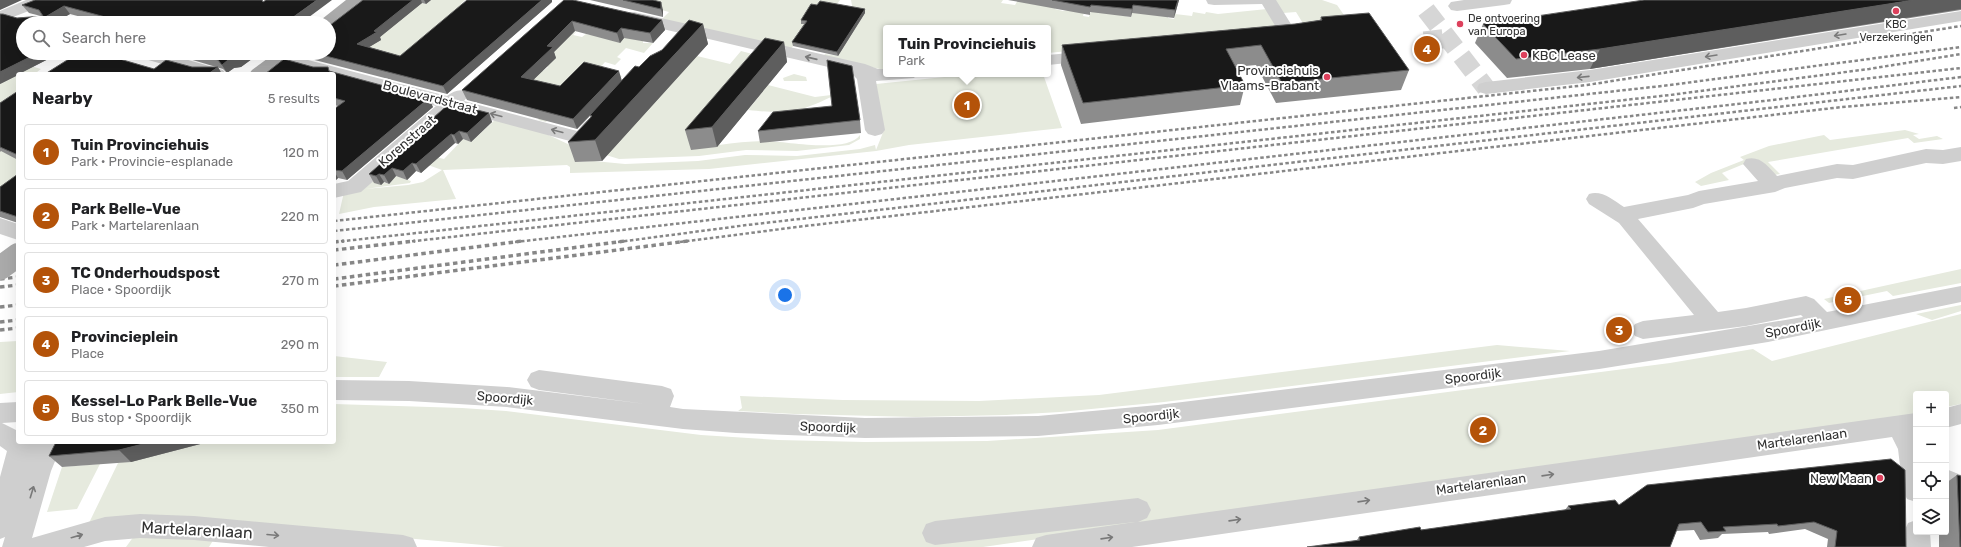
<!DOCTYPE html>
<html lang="en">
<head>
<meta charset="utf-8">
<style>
	:root { --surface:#fff; --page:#f6f6f6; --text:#202124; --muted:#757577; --line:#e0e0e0; --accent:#b45309 }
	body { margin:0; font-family:Rubik,sans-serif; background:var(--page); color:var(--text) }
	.controls { position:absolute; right:12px; bottom:12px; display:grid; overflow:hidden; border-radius:4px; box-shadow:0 4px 16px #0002 }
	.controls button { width:36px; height:36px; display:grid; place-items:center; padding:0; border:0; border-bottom:1px solid var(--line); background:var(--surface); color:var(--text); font:20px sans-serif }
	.you { position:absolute; left:785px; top:295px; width:14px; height:14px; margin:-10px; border:3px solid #fff; border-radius:50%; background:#1a73e8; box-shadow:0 0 0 6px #1a73e833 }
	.badge { display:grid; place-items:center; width:26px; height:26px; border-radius:50%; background:var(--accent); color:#fff; font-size:13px; font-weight:700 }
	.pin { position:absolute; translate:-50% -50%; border:2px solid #fff; box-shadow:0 1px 4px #0006 }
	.popup { position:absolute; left:883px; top:25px; width:168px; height:52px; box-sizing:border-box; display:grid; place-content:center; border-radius:4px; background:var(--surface); filter:drop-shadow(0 1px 3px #0005); font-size:13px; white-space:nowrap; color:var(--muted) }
	.popup b { font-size:15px; color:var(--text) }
	.popup::after { content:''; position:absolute; left:50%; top:100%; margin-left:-8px; border:8px solid transparent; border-top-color:var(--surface) }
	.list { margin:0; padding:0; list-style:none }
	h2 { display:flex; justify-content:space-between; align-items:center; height:52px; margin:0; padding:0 16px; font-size:17px }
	h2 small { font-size:13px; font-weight:400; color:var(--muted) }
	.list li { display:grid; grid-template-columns:26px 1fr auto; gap:12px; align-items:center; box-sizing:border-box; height:56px; margin:0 8px 8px; padding:0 8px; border:1px solid var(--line); border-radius:4px }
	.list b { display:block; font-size:15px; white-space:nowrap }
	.list p { margin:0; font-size:13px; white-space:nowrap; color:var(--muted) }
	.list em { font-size:13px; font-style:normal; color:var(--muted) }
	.icon { flex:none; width:22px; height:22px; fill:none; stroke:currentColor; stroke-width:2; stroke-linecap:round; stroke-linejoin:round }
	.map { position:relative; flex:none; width:1961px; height:547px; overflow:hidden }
	.search { position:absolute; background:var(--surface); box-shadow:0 4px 16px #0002; left:16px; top:16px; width:320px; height:44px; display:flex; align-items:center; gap:10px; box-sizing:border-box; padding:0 14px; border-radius:22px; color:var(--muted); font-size:15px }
	.panel { position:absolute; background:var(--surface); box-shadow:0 4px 16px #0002; left:16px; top:72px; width:320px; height:372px; border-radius:4px }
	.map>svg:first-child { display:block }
	.green { fill:#e6eade }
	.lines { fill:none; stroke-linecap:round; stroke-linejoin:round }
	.minor-tunnel { stroke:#d6d6d6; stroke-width:19; stroke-dasharray:19 10; stroke-linecap:butt }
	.minor { fill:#cfcfcf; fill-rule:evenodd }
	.major { fill:#aaa; fill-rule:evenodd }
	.rail-far1 { stroke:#878787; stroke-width:2.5; stroke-dasharray:3.5 2.5; stroke-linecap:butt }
	.rail { stroke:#878787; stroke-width:3.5; stroke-dasharray:4.5 3.5; stroke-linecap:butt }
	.major-bridge { stroke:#aaa; stroke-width:24 }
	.wall { fill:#8c8c8c }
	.shaded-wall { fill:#5e5e5e }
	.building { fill:#191919; stroke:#5e5e5e }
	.oneway { stroke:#797979 }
	.poi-dot { fill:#dd405c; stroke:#fff; stroke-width:1.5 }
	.labels { text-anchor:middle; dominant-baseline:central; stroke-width:4; stroke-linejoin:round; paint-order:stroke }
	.far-poi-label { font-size:11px; fill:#323232; stroke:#fff; text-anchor:start }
	.poi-label { font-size:13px; fill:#323232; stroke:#fff; text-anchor:end }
	.street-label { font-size:13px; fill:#323232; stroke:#fff }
	.near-street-label { font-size:16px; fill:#323232; stroke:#fff }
</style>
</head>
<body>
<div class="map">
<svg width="1961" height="547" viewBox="0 0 1961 547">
	<rect width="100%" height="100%" fill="#fff"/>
	<!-- green -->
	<path class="green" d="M431,0H465L461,4L521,19L401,66L359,52L371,37L418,2L426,4Z
		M625,0H840L834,8L821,6L791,49L662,19L669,12Z
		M851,0H1003L1001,3L1015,5L1018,0L1037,5L1040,1L1057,3L1055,9L1063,11L1085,8L1083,16L1089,17L1091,10L1131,17L1132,13L1168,15V18L1174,19L1175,14L1192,16L1193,12L1205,14L1206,12L1218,14L1267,9L1279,30L1048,53V28H886V69H880L823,57L825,54L838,56L865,13L853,11Z
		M1275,0H1322L1337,5L1353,28L1304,25L1296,12L1283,13Z
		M578,30L573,35L582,37L586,34L590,35L594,30L643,41V43H653L644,53L626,48L617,57L621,59L615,65L605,62L598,70L622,76L618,80L556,112L546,122L538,120L557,101L513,79L537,70L543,71L548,67L545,65L556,58L551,56L558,44Z
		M0,43L31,66L41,69L37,72L45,74H18V199L0,209Z
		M741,51L768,58L719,145C734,143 750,141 765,141C785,141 847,154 860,135V139L849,145L797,151L746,150L699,156L619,159L606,155L697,56L730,64Z
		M794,74L806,77L807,81H784L783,78Z
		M974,74H1043L1062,128L909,145L876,151L709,169L570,173V167L567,165L443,170L456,199L374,207L339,214L344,192L374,179L389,184L396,176L411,181L410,183L365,189L408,185L423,182L442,170L428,165L436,157L444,159L463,139L471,142L496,119L540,131L585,152L576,162L594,161L625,164L698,161L745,155L797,156L860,149L875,145L876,150L884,130L876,84Z
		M768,85L815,97L831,95V97C795,114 787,114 748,110Z
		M1905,130L1919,134L1913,135L1919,139L1937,136L1943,139L1914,143L1908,138L1768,162L1780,174L1774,175L1756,159L1722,173L1729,180L1701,186L1695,182L1711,173L1744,160L1740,157L1769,146L1824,135L1830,140Z
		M1961,269V283L1893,296L1887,291L1829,303L1824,299Z
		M1961,305V311L1932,320L1916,314Z
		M1961,314V404L1946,407V394H1916V414L983,547H505L171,517L88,525L118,463L208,442H334V404L462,408L506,411L701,435L778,440L865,442L987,441L1158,430L1670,363L1753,349L1772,361Z
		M18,341V392L0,394V342Z
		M1497,345L1570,351L1164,402L1060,412L1006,415L916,417L795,414L738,411L742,408L740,396L843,400L979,401L1099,395Z
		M334,356L387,362L379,377H334Z
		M100,464L77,509L47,512L62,467Z
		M134,536L214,539L209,547H126Z"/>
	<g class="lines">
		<!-- minor-tunnel -->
		<path class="minor-tunnel" d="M1426,10L1486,88
			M1424,41L1449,38"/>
		<!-- minor -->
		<path class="minor" d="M26,0H49L47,4L0,22V11Z
			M1206,0H1276L1299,37L1296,41C1287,43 1277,44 1268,42L1265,38L1268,34L1279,32L1262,4L1214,5L1208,4Z
			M1464,0H1512L1510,4L1504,5L1457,11L1451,10L1448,6L1451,2Z
			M1961,11V21L1590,82L1486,94L1479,92L1477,88L1479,84L1486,82L1590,70Z
			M634,12L865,64L878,69H886V74H917L914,78L876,81L885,130L882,134L875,136L868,134L865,130L857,79L853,75L854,73L696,36C689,44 686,47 676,45L673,41L680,33L628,21L625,17L628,13Z
			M1091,51L1097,52L1100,56L1097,60L1048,65V55Z
			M135,53H164L223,70L226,74H197L138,57Z
			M281,53L447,96C454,91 458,89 467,91L469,95L464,101L577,131C585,122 590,114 603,118L606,122L588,143L581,144L454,110L361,192L334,198V184L348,181L436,106L334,78V74H318L273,62L270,58L273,54Z
			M1961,147V161L1943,164L1926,163L1853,179L1837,178L1785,188L1775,192L1704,204L1693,208L1638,219L1718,312L1746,308L1806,296L1814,299L1827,312L1961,286V302L1768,342L1599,369L1158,425L1038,436L865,438L736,433L683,429L507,407L409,401L334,400V380L409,381L507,387L646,404L539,390L531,387L527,380L531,373L539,370L662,386L671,389L674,396L670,407L683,409L865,418L1038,416L1158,405L1599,351L1803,317L1801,315L1746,326L1643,339L1635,336L1631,330L1635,324L1643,321L1694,315L1619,223L1589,204L1586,199L1589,194C1602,190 1613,200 1624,207L1688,195L1699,191L1758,181L1743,164L1746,159C1760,155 1768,166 1777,176L1837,164L1853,165L1926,149L1943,150Z
			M0,218L18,224V240L0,234Z
			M18,402V422L2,423L18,431V442H37L30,459L37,442H63L51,471L32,538L105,517L140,514L194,516L403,535L413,538L417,547H269L194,540L140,538L105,541L84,547H2L5,537L0,539V477L7,451L0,446V403Z
			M1961,404V424L1946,428V408Z
			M1916,413V502L1907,499L1903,491L1898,449L1892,437L1132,547H1032L1036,538L1046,535L1135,522L935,545L926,542L922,533L926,524L935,521L1138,498L1147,502L1151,510L1147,518L1138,522Z
			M1946,469L1961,475V498L1946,492Z
			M1916,520V532H1930L1931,547H1903L1904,532L1908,523Z"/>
		<!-- major -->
		<path class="major" d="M346,0H365L332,27H329V23H317Z
			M275,53H295L270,74H249L252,70Z"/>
		<!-- rail-far1 -->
		<path class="rail-far1" d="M1954,108L1961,107
			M334,221L1587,85L1961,26
			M334,231L1662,86L1961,47
			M335,242L1670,95L1869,69L1961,54
			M406,242L1961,68
			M515,242L1764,101L1961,77
			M618,242L747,225L1961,86
			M680,242L805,226L1842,107L1961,97"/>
		<!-- rail -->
		<path class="rail" d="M334,242L344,241
			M334,250L415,241
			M0,258L18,256
			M334,265L522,241
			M0,268L18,266
			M0,279L18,277
			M334,279L625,241
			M334,286L688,241
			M0,287L18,285
			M0,307L18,305
			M0,322L18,320
			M0,330L18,328"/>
		<!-- major-bridge -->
		<path class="major-bridge" d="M0,268L18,255"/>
	</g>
	<!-- wall -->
	<path class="wall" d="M362,0H431L426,4L422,3L380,37L381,40L369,47L400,56L552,2L447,94L303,57L301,53H329Z
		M564,0L662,20L665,30L653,43L624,38L620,43L575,31L554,52L556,58L533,80L560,86L622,81L662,50L703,24L708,44L602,161L575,162L568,142L591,118L590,116L577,129L467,100L462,90Z
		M590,0H653L663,10V17Z
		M1008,0H1179L1174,18L1132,13L1131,17L1090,12V15Z
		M1961,0V10L1590,69L1507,78L1475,43L1483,24Z
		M263,2L301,23H104L70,14L54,23H23V53H60L19,74H18V75L0,84L17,18L41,16L29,13L22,5Z
		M817,5L865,13L838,56L793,46L792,42L804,24H801V20Z
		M1321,17L1409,70L1401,90L1276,103L1256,65L1235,67L1245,85L1240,105L1081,124L1061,65L1062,45L1295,24L1320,20Z
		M784,42L787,62L717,147L691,150L685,130Z
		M183,53H260L241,67L234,68L227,73L223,69L186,58Z
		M330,71L433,107L347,180L338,178L334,182V109L338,106L334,105V74Z
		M18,91V160L1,151L0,152V103Z
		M832,106L860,120L861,133L760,143L758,131Z
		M489,113L492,122L471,142L463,139L458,144L455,143L421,173L416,171L407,180L396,176L389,184L384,182L381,185L374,183L369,174Z
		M18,174V223L0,217V187Z
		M56,442H208L131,462L62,467L49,456Z
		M1891,459L1906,547H1827L1828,539L1805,529L1769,534L1768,532L1722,534L1718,538L1700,540L1694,530L1676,531L1357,540L1359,537L1421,530L1565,510L1568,506L1619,505Z
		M1957,475L1961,547H1939V532H1946V483Z"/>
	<!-- shaded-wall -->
	<path class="shaded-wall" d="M0,0H22L0,10Z
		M317,0H332L301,23H285Z
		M413,0H421L422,3L380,37L381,40L361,52L357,44Z
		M424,0H431L426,4Z
		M542,0H552V2L447,94L443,86Z
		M1178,0H1179L1174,18L1175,10Z
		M1914,0H1961V9L1590,69L1600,49Z
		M661,2L663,10V17L661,9Z
		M1133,5L1132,13L1131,17L1132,9Z
		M64,6L70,14L54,23H35Z
		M865,9V13L838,56L837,52Z
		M662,20L665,30L653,43L650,33Z
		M572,21L575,31L554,52L556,58L525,88L521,77L547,46Z
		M703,24L708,44L602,161L595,140Z
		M621,28L624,38L620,43L617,33Z
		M784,42L787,62L717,147L712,127Z
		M38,53H60L19,74H18V75L0,84V72Z
		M244,53H260L241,67L234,68L227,73L222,65L228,60Z
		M218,67L222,74H208Z
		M619,71L622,81L577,129L573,119Z
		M429,98L433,107L347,180L342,171Z
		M489,113L492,122L471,142L467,133Z
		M459,131L463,139L458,144L454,135Z
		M451,134L455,143L421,173L416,164Z
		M412,163L416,171L407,180L403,171Z
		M392,168L396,176L389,184L384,175Z
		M334,171L338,178L334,182Z
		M379,174L384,182L381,185L376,176Z
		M151,442H208L131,462L119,450Z"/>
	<!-- building -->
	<path class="building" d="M35,0H262L263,2L266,0H317L285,23H128L64,6L35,23H23V30L21,31L23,32V53H38L0,72V14H3L17,18L43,16L39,10L22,5Z
		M363,0H413L374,31L377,32L357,44L400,56L467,0H542L443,86L314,53H329V26Z
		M564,0H573L662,20L650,33L621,28L617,33L572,21L547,46L553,47L521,77L560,86L584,62L619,71L573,119L462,90Z
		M623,0H653L661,2V9Z
		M1052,0H1178L1175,10L1133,5L1132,9L1091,5L1090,7Z
		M1644,0H1914L1600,49L1516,59L1483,24Z
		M820,1L865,9L837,52L792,42L807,21L801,20L811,4L817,5Z
		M1369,13L1409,70L1282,83L1261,45L1226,49L1245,85L1083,103L1062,45L1295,24L1322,20L1321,17Z
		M689,20L703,24L595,140L568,142L592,116L590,115L635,66L639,67L650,56L662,50Z
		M765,38L784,42L712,127L685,130Z
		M69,53H99L154,69L166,60L192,67H218L208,74H45L72,57Z
		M192,53H244L236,59L228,60L222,65L218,60Z
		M284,59L313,67H328L329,71L429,98L342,171L334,170V109L345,101L334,98V74H265Z
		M827,60L852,66L860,120L758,131L773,112L832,106Z
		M18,91V155L0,147V103Z
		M450,103L489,113L467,133L459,131L454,135L451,134L416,164L412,163L403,171L392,168L384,175L379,174L376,176L369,174Z
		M18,174V217L0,211V187Z
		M56,442H151L119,450L49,456Z
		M1891,459L1905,470L1906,547H1835L1837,531L1814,522L1778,526L1777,524L1723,527L1726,531L1708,532L1701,522L1679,524L1670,547H1307L1360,540L1359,537L1420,527L1421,530L1571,509L1568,506L1615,500L1619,505L1647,485Z
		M1957,475L1961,476V547H1960Z"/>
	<!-- one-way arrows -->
	<defs><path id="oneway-shaft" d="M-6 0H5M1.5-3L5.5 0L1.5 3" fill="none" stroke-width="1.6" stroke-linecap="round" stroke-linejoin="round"/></defs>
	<g class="oneway">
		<use href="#oneway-shaft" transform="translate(1840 35) rotate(171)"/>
		<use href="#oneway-shaft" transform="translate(1711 56) rotate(171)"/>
		<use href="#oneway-shaft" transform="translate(811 58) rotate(-167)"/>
		<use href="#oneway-shaft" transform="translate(1583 77) rotate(174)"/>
		<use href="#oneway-shaft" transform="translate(496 115) rotate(-165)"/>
		<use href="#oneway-shaft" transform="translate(557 131) rotate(-165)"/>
		<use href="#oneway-shaft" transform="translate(1548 475) rotate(-8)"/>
		<use href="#oneway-shaft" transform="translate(32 492) rotate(-73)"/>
		<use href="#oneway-shaft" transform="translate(1364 501) rotate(-8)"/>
		<use href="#oneway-shaft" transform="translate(1235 520) rotate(-8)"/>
		<use href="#oneway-shaft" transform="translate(273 535) rotate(5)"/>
		<use href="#oneway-shaft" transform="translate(77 536) rotate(-16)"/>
		<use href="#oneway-shaft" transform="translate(1107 538) rotate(-8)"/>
	</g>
	<!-- markers -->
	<g class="poi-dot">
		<circle cx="1896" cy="11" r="4"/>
		<circle cx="1460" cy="24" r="4"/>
		<circle cx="1524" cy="55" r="4"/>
		<circle cx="1327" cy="77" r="4"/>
		<circle cx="1880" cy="478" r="4"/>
	</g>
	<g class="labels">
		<!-- far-poi labels -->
		<g class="far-poi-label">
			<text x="1468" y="18">De ontvoering<tspan x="1468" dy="13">van Europa</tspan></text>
			<text x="1896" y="24" text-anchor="middle">KBC<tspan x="1896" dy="13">Verzekeringen</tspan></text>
		</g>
		<!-- poi labels -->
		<g class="poi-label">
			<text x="1532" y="55" text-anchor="start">KBC Lease</text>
			<text x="1319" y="70">Provinciehuis<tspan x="1319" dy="15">Vlaams-Brabant</tspan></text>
			<text x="1872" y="478">New Maan</text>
		</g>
		<!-- street labels -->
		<g class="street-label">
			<text transform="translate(430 97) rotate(15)">Boulevardstraat</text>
			<text transform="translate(407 141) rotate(-41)">Korenstraat</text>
			<text transform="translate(1793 328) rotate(-11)">Spoordijk</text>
			<text transform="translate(1473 376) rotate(-7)">Spoordijk</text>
			<text transform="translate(505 398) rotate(5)">Spoordijk</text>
			<text transform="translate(1151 416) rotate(-6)">Spoordijk</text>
			<text transform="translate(828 427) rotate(2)">Spoordijk</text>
			<text transform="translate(1802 439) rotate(-8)">Martelarenlaan</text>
			<text transform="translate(1481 484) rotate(-8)">Martelarenlaan</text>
		</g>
		<!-- near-street labels -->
		<g class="near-street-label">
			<text transform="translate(197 530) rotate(3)">Martelarenlaan</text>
		</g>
	</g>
</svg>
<div class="controls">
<button>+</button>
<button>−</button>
<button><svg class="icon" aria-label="locate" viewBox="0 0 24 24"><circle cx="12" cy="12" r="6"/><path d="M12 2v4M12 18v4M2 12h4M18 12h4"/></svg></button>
<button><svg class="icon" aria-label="layers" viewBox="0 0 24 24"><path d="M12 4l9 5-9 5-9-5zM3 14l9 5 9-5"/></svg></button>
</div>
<div class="you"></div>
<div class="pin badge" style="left:967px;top:105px">1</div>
<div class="popup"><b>Tuin Provinciehuis</b>Park</div>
<div class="pin badge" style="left:1483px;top:430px">2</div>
<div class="pin badge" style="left:1619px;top:330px">3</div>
<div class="pin badge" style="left:1427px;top:49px">4</div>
<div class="pin badge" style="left:1848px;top:300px">5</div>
<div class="search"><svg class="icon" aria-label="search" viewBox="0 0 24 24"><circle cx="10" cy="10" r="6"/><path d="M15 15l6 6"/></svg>Search here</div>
<section class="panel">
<h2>Nearby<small>5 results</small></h2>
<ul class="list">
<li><span class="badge">1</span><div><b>Tuin Provinciehuis</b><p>Park · Provincie-esplanade</p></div><em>120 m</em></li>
<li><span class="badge">2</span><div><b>Park Belle-Vue</b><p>Park · Martelarenlaan</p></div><em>220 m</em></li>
<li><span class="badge">3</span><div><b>TC Onderhoudspost</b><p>Place · Spoordijk</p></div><em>270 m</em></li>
<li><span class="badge">4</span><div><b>Provincieplein</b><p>Place</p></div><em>290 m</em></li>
<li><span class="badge">5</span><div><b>Kessel-Lo Park Belle-Vue</b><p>Bus stop · Spoordijk</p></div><em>350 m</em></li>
</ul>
</section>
</div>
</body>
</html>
